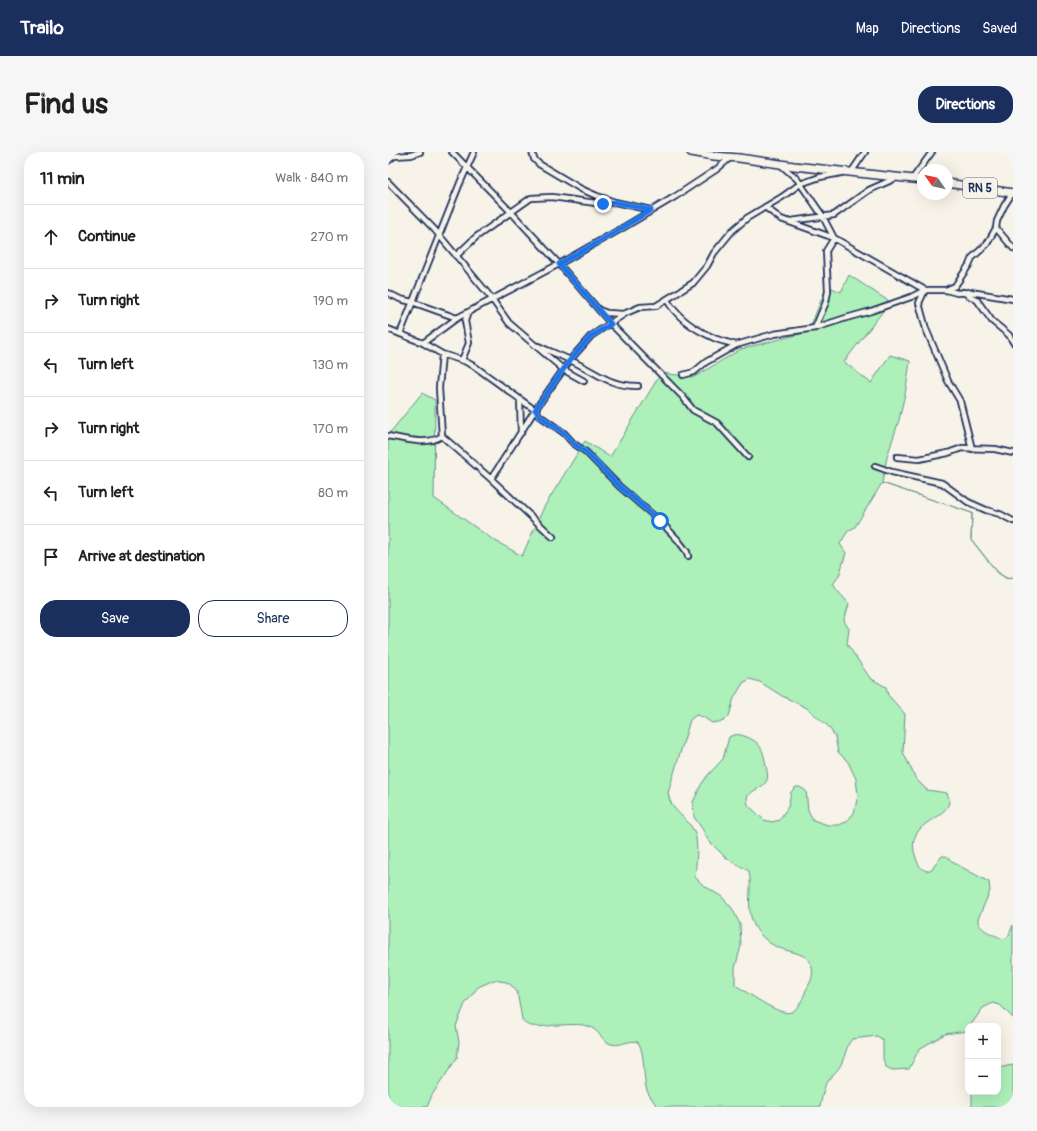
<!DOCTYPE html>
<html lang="en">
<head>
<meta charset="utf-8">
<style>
	:root { --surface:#fff; --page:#f6f6f6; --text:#202124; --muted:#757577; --line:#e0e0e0; --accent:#1b2f5e }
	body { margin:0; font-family:Pangolin,sans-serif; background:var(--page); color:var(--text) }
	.controls { position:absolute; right:12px; bottom:12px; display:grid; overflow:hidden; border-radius:8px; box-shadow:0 4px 16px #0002 }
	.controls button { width:36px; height:36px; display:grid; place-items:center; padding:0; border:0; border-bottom:1px solid var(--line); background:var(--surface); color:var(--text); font:20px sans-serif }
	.compass { position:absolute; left:529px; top:12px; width:36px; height:36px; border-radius:50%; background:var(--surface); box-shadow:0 4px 16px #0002; rotate:304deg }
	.stop { position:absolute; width:12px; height:12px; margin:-9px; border:3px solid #1a73e8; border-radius:50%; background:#fff }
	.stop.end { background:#1a73e8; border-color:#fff; box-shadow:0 1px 4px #0008 }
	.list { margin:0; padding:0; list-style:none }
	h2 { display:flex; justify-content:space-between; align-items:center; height:52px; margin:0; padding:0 16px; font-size:17px }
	h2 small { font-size:13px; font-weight:400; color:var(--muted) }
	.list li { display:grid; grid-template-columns:26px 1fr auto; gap:12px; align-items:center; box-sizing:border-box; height:64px; padding:0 16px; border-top:1px solid var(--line) }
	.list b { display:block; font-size:15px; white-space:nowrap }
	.list em { font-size:13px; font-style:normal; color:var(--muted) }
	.actions { display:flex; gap:8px; padding:12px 16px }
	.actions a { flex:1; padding:9px 0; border:1px solid var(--accent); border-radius:16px; text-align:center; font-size:14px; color:var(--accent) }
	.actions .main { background:var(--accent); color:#fff }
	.icon { flex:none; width:22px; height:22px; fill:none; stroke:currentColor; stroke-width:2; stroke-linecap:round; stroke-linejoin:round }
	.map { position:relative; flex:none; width:625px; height:955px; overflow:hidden; border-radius:16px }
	header { display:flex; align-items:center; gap:24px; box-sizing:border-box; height:56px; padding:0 20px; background:var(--accent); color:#fff }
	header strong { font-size:19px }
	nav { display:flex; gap:22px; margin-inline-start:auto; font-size:14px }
	.intro { display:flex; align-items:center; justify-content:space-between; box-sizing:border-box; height:96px; padding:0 24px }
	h1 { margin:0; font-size:28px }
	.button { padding:10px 18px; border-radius:16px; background:var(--accent); color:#fff; font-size:14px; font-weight:700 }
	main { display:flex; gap:24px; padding:0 24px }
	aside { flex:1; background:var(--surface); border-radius:16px; box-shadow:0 4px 16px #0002 }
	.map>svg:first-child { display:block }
	.green { fill:#adf0b9; stroke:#64908c; fill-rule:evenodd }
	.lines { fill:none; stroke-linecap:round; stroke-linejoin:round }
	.minor-casing { stroke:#1b2f5e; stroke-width:8 }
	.primary-casing { stroke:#1b2f5e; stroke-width:10 }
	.minor { stroke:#f7f3e8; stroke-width:4.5 }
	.primary { stroke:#f7f3e8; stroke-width:7 }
	.route { stroke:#1a73e8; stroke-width:5 }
	.labels { text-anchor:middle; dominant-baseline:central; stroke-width:4; stroke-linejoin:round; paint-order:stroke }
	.shield { fill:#f7f3e8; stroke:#5d6a87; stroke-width:1 }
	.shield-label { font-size:12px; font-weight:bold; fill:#1b2f5e }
</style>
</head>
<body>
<header>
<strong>Trailo</strong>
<nav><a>Map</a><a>Directions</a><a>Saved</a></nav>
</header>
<div class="intro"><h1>Find us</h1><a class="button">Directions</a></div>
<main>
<aside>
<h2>11 min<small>Walk · 840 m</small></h2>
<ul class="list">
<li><svg class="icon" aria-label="ahead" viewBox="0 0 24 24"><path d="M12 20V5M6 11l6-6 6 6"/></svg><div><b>Continue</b></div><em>270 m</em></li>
<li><svg class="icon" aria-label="right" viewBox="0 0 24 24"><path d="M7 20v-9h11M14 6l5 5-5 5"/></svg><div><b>Turn right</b></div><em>190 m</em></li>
<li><svg class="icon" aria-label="left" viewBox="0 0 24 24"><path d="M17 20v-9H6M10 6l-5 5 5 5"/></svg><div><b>Turn left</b></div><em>130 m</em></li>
<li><svg class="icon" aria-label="right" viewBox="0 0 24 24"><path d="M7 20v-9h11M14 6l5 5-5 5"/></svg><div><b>Turn right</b></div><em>170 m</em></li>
<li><svg class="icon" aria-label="left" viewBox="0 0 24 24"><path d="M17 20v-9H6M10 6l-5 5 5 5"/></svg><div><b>Turn left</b></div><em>80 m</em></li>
<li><svg class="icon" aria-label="arrive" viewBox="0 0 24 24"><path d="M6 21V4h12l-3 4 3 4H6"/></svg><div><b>Arrive at destination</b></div></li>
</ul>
<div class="actions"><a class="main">Save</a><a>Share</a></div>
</aside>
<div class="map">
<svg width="625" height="955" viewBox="0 0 625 955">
	<rect width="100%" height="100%" fill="#f7f3e8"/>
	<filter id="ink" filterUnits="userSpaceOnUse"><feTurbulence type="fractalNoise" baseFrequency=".025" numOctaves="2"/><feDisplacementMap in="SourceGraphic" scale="8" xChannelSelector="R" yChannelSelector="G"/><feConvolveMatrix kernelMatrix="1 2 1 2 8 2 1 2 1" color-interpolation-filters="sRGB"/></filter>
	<g filter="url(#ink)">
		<!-- green -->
		<path class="green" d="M461,123L502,150L456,210L483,231L502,203L522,209L518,237L511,268L499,305L494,331L584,361L583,387C590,396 609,423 619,426C620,427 624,426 625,426L619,427L610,421L583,387L584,361L494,331L467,375L460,379L453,390L452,392L458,401L451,424L445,432C449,440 456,445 461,452L456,469L461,477L459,492L482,526L498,535L500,543L517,562L515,600L528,627L539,638L559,641C573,668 512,665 528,706C530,712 532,717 539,719L544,717L554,704H558L566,711L601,730L602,739L590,767C589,778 607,783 615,787L620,785L625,773V866L612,853L605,851L595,856L582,874H580L579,879L557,882L531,897L521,917L504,918L498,915L495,907V888L489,884L464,887C458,894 458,902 454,910C451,918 445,922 440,928C435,935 434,946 432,955H269C266,949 262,945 259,939C254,924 258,903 250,890C241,887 232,895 223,892C216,890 212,882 207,878C198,870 182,873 171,873C161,873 138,879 134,867L129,840L123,833L118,830L106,828L90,835L77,852L68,874L71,890L69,906L44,943L39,955H0V286L1,282L34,241L47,248L46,346L104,387L134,404L156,355L197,289L222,305L273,221L306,225L353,197L420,180L439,134L453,140ZM362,527L372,530L394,544L419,556L441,575L447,585L450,600L460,610L468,627L470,643L466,661L458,670L451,673H440L425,668L420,658L418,639L412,635H408L403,640L400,655L391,668L384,670L376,668L360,653L359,645C364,638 374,636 378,630C381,625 379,619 378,614C375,597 373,590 356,584C351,582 346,582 341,585L335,607L319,624L313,633L305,650L306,665L315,678L320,688L338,706L361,719C365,737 357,755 366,773C370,782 380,791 389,795C399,800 416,800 422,810C427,821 424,828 418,838C415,846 411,857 403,860C392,865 358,839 347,833V816L353,794L352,772L344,756L334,745L315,733L307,725C308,713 311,689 306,679C299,664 283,661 280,641L302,568L308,563L315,565L324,571L336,569L341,564L346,546L355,531Z
			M625,913V955H584V940H610V916Z"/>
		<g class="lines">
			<!-- minor casing -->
			<g class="minor-casing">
				<path id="minor" d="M64,0L123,60L171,112L223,172L295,245L305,258L329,271L360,305
					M144,0L146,7L151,12L193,37L209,44L227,50L263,58
					M0,9L6,4L23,3L32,0
					M393,13L409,27L434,63L446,86L537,138
					M462,20L464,19L477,0
					M525,26L544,0
					M0,30L46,77L101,143L121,171L176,218L196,229
					M377,55L393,67L446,86L438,99L440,139L438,150L427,176
					M403,69L446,63L481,38L508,26
					M608,76L625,96
					M68,104L88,85L143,46L164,45L215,52L227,50
					M558,138L567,134L581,113L584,106L599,92L608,76L609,69L616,54L625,40
					M575,140L589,148L604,169L621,183L625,190
					M0,141L12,147L24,150L69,166
					M279,148C289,165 306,177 324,185C331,189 340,190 348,193
					M211,158L219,161L236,162
					M0,177L35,191L54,202L76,209L86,214L147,258L152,264L176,281L185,291L198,300L232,335L272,369L290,388L299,400L300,404
					M12,182L72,31L86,0
					M35,191L69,166L171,112L231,78L288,44L329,17L343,5
					M150,194C163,200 177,205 190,212C212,223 223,234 250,234
					M54,202L51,236L54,284L103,327L165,385
					M74,208L81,191L77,169L80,160
					M295,223L306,220L318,210L348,193L386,182L427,176L458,166L483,159L523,145L537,138
					M132,248L133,281
					M0,284C17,287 39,294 54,284
					M584,297L572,249L560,229L538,177L531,151L537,138H558L569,141L583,140L625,147
					M509,305L531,307L560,301L574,296L607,297L625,301
					M487,314L504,320L554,331L580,350L598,358L612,362L625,369
					M103,327L147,258L182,208L203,184L238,161L252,155L268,154L305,131L319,114L326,101L344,79L359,66L394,45L412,32L432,25L453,21"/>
			</g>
			<!-- primary casing -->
			<g class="primary-casing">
				<path id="primary" d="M303,0L326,4L351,6L406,14L535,28
					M559,31L625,41"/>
			</g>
			<!-- minor -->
			<use href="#minor" class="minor"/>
			<!-- primary -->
			<use href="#primary" class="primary"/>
		</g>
	</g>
	<g class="lines" filter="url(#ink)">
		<!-- route -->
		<path class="route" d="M215,52L227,50L263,58L221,84L171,112L223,172L203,184L182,208L147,258L152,264L176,281L185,291L198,300L232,335L272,369"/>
	</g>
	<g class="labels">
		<!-- shield labels -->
		<rect class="shield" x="575" y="26" width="34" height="20" rx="3"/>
		<g class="shield-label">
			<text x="592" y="36">RN 5</text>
		</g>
	</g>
</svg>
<div class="controls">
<button>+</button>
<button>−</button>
</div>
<svg class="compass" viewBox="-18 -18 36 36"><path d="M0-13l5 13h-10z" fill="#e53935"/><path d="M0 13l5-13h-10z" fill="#757577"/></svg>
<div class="stop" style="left:272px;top:369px"></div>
<div class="stop end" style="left:215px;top:52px"></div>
</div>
</main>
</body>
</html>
